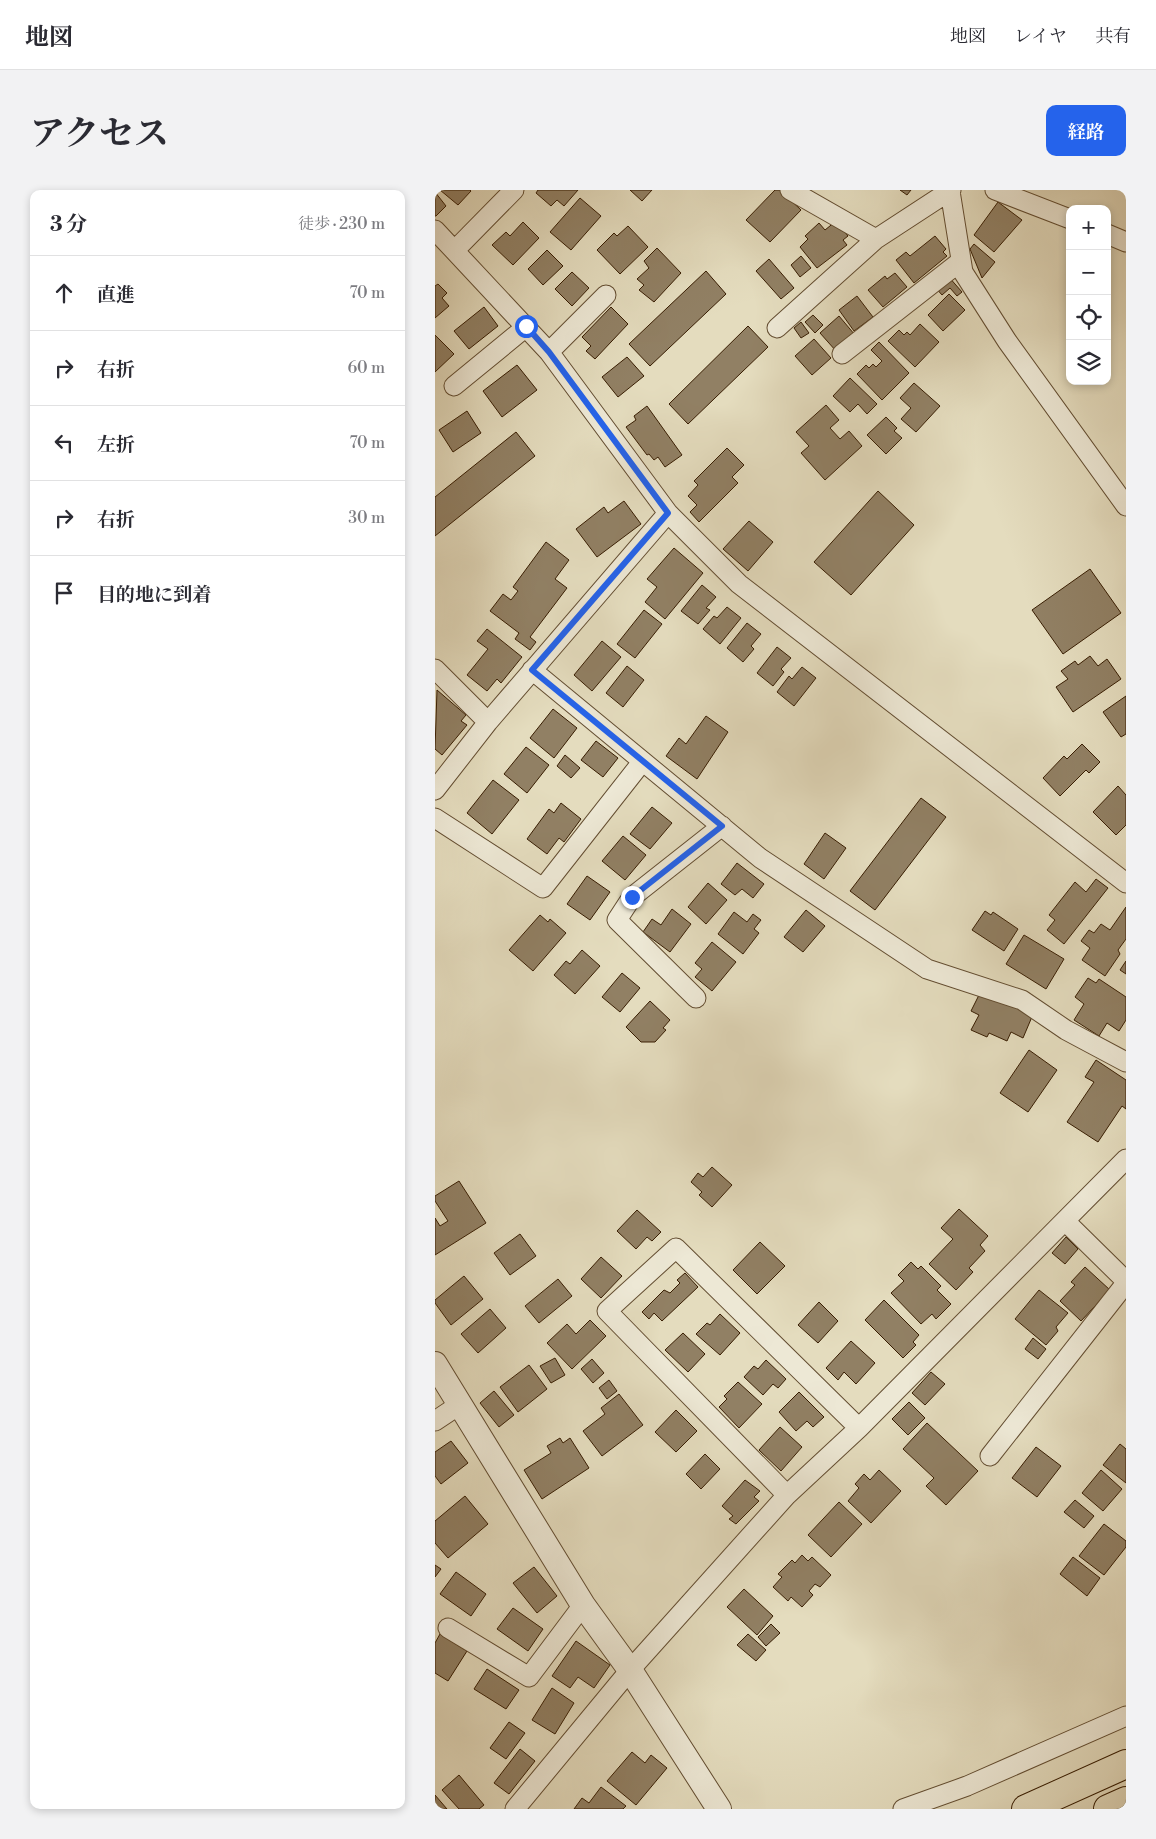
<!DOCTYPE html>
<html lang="ja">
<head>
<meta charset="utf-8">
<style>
	:root { --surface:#fff; --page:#f2f2f3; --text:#2b2b33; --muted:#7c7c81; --line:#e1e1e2; --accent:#2563eb }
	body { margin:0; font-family:"Libre Bodoni","Noto Serif JP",serif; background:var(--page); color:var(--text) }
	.controls { position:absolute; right:15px; top:15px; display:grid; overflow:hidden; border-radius:10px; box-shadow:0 2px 8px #0003 }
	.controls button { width:45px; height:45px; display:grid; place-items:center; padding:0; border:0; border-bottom:1px solid var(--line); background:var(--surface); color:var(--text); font:25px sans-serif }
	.stop { position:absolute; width:15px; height:15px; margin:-11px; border:4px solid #2563eb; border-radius:50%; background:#fff }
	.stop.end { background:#2563eb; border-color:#fff; box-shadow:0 1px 5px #0008 }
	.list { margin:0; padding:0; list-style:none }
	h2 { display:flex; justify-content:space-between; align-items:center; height:65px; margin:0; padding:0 20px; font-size:21px }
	h2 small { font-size:16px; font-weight:400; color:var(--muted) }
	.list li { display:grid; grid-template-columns:32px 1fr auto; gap:15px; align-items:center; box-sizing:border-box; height:75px; padding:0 20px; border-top:1px solid var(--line) }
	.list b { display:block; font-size:19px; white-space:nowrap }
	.list em { font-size:16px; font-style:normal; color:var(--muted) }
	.icon { flex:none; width:28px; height:28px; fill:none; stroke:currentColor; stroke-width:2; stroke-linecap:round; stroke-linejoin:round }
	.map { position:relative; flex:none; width:691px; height:1619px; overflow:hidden; border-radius:10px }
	header { display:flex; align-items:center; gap:30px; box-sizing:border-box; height:70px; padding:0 25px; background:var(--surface); border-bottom:1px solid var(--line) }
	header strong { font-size:24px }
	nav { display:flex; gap:28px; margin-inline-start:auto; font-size:18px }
	.intro { display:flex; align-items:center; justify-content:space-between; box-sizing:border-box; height:120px; padding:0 30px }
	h1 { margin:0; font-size:35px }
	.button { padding:12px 22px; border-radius:10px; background:var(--accent); color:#fff; font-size:18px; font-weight:700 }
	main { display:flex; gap:30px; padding:0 30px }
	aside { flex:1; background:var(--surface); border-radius:10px; box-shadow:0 2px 8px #0003 }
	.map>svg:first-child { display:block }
	.building { fill:#918064; stroke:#381d02 }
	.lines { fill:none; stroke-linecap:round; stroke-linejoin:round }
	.minor-casing { stroke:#634d31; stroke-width:21 }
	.tertiary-casing { stroke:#634d31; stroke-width:26 }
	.motorway-casing { stroke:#381d02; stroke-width:30 }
	.minor { stroke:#ede8d5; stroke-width:19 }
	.tertiary { stroke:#ede8d5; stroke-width:24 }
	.motorway { stroke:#e4dcbe; stroke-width:28 }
	.route { stroke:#2563eb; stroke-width:6 }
</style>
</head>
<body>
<header>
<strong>地図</strong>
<nav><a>地図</a><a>レイヤ</a><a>共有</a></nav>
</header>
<div class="intro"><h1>アクセス</h1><a class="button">経路</a></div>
<main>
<aside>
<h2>3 分<small>徒歩 · 230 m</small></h2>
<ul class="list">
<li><svg class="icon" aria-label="ahead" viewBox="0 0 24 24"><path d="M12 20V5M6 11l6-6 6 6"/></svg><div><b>直進</b></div><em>70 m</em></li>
<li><svg class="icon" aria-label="right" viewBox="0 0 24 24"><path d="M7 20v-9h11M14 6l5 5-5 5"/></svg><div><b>右折</b></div><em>60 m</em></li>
<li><svg class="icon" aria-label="left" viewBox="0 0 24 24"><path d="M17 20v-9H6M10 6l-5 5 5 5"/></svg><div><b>左折</b></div><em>70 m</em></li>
<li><svg class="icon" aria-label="right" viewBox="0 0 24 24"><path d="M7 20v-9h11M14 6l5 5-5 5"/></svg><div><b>右折</b></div><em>30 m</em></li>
<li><svg class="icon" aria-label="arrive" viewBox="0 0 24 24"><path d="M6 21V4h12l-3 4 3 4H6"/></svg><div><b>目的地に到着</b></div></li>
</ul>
</aside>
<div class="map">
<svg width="691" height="1619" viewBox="0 0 691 1619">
	<rect width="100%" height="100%" fill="#e4dcbe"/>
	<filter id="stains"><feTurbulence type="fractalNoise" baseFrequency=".004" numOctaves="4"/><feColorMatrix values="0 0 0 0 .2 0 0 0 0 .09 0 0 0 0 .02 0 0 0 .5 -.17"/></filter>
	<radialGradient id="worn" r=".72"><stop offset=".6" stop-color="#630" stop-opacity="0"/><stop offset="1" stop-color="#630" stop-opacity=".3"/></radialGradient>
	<!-- building -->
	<path class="building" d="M5,0H35L36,1L23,15Z
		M103,0H143L129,16L122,10L116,16L101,3Z
		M195,0H217L207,11Z
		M340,0H345L366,20L335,52L311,30Z
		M465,0H476L472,5Z
		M0,2L11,16L1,26H0Z
		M145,8L166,26L136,60L115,42Z
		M563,12L587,30L559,62L539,45Z
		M401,31L413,46L408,50L412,55L382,78L365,57L373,49L370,46L384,33L390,40Z
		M88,32L104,48L78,75L57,55L71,42L75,46Z
		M193,36L213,57L185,84L162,60L179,43L182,46Z
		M500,46L511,59L508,62L512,66L479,93L461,70L471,62L475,66Z
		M539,54L560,72L547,88L535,59Z
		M222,58L246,83L219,112L204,100L209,95L202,89L214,78L209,71Z
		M112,60L128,76L108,95L93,79Z
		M366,66L376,78L365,87L356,75Z
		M334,69L359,98L346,109L321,81Z
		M271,81L291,104L215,176L194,154Z
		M137,82L154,98L137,116L120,99Z
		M460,83L472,97L448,117L433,100L450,86L452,89Z
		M513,86L527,102L522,106L515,98L507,105L500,97Z
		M3,94L12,103L7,108L14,116L0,128V96Z
		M514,104L530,120L508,141L493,125Z
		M422,106L438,127L419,141L404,120Z
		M49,117L63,136L34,159L19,141Z
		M176,117L193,134L160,169L151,161L156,156L147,147Z
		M378,125L388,135L380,143L370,132Z
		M404,126L420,145L401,161L385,143Z
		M366,132L374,143L366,148L359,138Z
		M485,134L504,152L480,177L453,151L464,140L469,145L472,142L475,145Z
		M313,136L333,157L253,234L234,214Z
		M0,145L19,164L0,182Z
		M379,149L396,168L377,185L360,166Z
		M444,152L474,183L447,210L422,184L431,175L434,178L438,174L441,177L447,171L436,160Z
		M192,167L209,186L183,207L167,187Z
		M82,175L102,200L67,227L48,201Z
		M415,188L442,214L432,224L423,214L415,222L398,206Z
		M479,193L505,216L481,242L466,229L476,218L465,208Z
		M391,215L404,230L395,238L405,249L414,241L427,256L390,290L366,263L374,256L361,242Z
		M212,216L247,265L230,277L223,267L219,270L214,264L212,265L191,237L201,230L199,226Z
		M32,221L46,243L18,262L4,240Z
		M451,227L462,238L459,241L467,248L451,264L432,245Z
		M81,242L100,266L0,346V307Z
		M292,258L309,275L297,287L303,293L264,332L255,322L262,315L253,306L263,295L259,291Z
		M443,301L479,335L416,405L379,372Z
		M189,311L206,334L162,367L141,339L169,317L173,323Z
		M314,331L338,352L313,381L288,359Z
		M111,352L134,370L120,389L132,398L95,447L101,452L95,460L80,449L84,443L55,421L68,404L76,410L83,401L78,397Z
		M239,358L268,383L230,429L210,412L222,397L212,389Z
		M655,379L686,423L628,464L597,420Z
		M267,395L281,407L271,418L275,420L263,434L246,421Z
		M292,417L306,428L285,454L268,439L279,426L282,428Z
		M209,420L227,434L200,468L182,454Z
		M312,433L326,444L316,456L319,459L308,472L292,458Z
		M52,439L87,467L66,493L62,489L52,501L32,485L53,459L42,451Z
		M167,451L186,467L157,501L139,485Z
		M342,457L356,468L346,479L349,482L338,496L322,483Z
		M655,466L663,476L672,469L686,489L638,522L621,497L633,489L626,481L640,471L643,475Z
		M192,476L209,490L188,517L171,503Z
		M367,477L381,488L359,516L342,502L354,486L357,489Z
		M2,500L31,525L26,531L32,535L7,565L0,559Z
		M691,506V544L686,547L668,522Z
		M118,519L142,538L119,568L95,548Z
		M271,526L293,542L262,589L231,566L244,548L251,554Z
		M161,551L183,568L168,587L146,570Z
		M647,554L665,572L654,583L651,580L625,606L608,588L629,566L632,569Z
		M91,557L114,575L92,603L69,584Z
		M130,565L145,578L136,588L122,576Z
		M58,590L84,610L57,644L32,623Z
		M683,596L691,605V635L681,645L658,622Z
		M486,608L511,627L440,720L415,701Z
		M126,613L146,629L129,652L124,648L112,664L92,649L114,619L119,623Z
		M217,617L237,633L215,659L195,644Z
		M390,643L411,658L389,689L369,674Z
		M188,646L211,665L190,690L167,671Z
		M302,673L329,694L318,708L307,699L300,705L286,694Z
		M152,686L175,702L155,730L132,714Z
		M661,689L673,698L629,754L612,740L620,730L614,725L640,692L651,702Z
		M273,693L292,710L271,734L253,717Z
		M691,717V749L683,760L685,764L670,786L647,770L655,758L646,751L654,740L659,743L666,734L675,740Z
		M237,719L256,734L235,762L208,742L217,729L226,735Z
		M371,720L390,736L368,762L349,747Z
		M550,721L556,725L558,722L583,739L569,761L537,740Z
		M299,722L312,732L318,724L326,730L319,739L324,743L308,764L283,744Z
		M105,725L113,732L115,729L131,743L98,781L74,760Z
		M589,745L629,769L611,799L571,774Z
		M277,752L301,772L277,801L260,787L267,779L260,773Z
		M147,760L165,776L140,804L119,785L131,771L135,774Z
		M691,771V784L685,780Z
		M187,783L205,798L185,822L167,807Z
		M653,788L661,793L664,789L691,807V830L684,841L672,833L664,846L639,830L649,814L640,807Z
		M545,803L599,822L588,848L576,842L572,851L554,843L552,847L536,840L544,825L536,821Z
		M215,811L235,830L228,838L231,840L220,852H206L191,837Z
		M594,860L622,880L593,922L565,903Z
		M661,870L691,890V919L687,916L663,952L632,932L659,892L650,887Z
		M277,977L297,995L277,1017L264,1005L267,1002L256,992L263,983L268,987Z
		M24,991L51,1033L0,1065V1028L5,1036L13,1031L0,1011V1006Z
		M524,1019L553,1046L545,1055L550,1061L534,1078L538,1082L521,1100L494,1074L518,1049L506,1038Z
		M202,1020L226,1042L217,1051L212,1047L201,1059L182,1041Z
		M85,1044L101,1066L75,1085L59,1063Z
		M631,1047L643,1059L630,1074L617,1063Z
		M325,1052L350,1076L322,1104L298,1080Z
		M166,1067L187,1086L166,1108L146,1089Z
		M476,1072L483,1079L486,1076L506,1096L502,1100L516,1114L501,1129L497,1124L486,1134L456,1103L469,1091L463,1085Z
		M650,1077L675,1100L646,1131L625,1111L640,1095L636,1092Z
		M250,1083L263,1097L227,1131L219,1123L214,1129L207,1122L229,1100L235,1103L245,1093L242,1090Z
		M29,1086L48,1109L16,1135L0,1113V1110Z
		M123,1089L137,1106L104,1133L90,1116Z
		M604,1100L633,1123L621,1137L623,1141L611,1155L580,1129Z
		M449,1110L484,1145L478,1152L481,1155L468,1168L430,1130Z
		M384,1112L403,1131L383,1153L363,1135Z
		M55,1119L71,1138L43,1163L26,1144Z
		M285,1124L305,1143L285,1165L261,1144L272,1133L275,1135Z
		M155,1130L171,1146L137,1179L112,1153L132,1134L141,1144Z
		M248,1143L270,1164L253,1182L230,1160Z
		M598,1148L611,1159L603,1169L590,1159Z
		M416,1151L440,1173L421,1194L409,1182L403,1190L391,1178Z
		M120,1168L130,1185L116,1193L105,1176Z
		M157,1169L169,1183L158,1193L146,1179Z
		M331,1170L351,1189L343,1198L338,1194L328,1205L309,1187L319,1176L323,1179Z
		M94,1175L112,1199L83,1222L65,1197Z
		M496,1182L510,1194L490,1215L477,1203Z
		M174,1190L182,1201L172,1209L164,1198Z
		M303,1192L327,1214L304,1238L284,1217L292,1209L289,1206Z
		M59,1201L79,1225L64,1237L45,1213Z
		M364,1202L389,1227L378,1237L372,1231L361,1241L344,1222Z
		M184,1204L208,1235L167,1266L148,1241L170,1224L166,1218Z
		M474,1212L490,1228L473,1245L457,1229Z
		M241,1220L262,1241L241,1262L220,1242Z
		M492,1233L543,1281L511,1315L491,1296L499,1288L468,1259Z
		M345,1237L367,1257L346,1281L324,1260Z
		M125,1248L128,1253L135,1248L154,1278L107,1309L89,1280L116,1263L112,1256Z
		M16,1251L33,1273L6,1294L0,1286V1262Z
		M685,1254L691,1259V1293L668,1275Z
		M601,1257L626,1276L602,1307L577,1288Z
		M270,1264L285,1279L266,1299L251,1284Z
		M444,1280L466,1301L436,1333L413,1311L424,1298L420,1294L429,1284L435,1290Z
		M666,1280L687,1299L668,1321L647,1303Z
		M310,1290L325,1301L319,1307L324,1311L301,1334L294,1329L298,1326L287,1316Z
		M30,1306L53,1334L13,1368L0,1353V1331Z
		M640,1310L659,1326L649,1338L629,1322Z
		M404,1312L427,1334L396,1367L373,1345Z
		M669,1334L691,1351V1357L669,1385L644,1366Z
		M367,1365L373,1371L377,1367L396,1385L385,1397L380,1394L374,1401L378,1405L367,1417L356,1407L353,1411L338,1397L347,1387L343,1384L357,1370L360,1373Z
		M638,1367L665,1388L652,1406L625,1384Z
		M0,1375L6,1379L0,1387Z
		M99,1377L122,1406L102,1423L78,1393Z
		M21,1382L51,1404L36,1426L5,1404Z
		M309,1399L338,1426L322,1445L292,1417Z
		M78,1418L108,1439L93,1461L62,1439Z
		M336,1434L345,1443L331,1456L323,1447Z
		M5,1444L32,1461L13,1491L0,1483V1453Z
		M313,1444L331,1460L321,1471L302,1455Z
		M141,1451L175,1475L159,1498L143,1487L135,1498L117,1486Z
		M52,1479L84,1500L71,1519L39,1499Z
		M117,1498L139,1513L120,1544L97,1530Z
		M74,1532L90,1543L71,1569L55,1558Z
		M85,1559L100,1571L74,1604L59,1593Z
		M197,1562L210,1573L216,1565L232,1578L201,1615L172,1591Z
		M24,1585L49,1615L44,1619H24L7,1600Z
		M166,1597L191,1616L188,1619H139L147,1608L154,1613Z
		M0,1605L12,1619H0Z"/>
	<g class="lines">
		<!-- minor casing -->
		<g class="minor-casing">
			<path id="minor" d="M355,0L441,49
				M560,0L635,29
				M515,1L528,82L572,151L691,316
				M0,40L114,162L233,323L304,394L691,693
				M672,44L691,52
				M20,60L79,0
				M342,138L441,49L516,0
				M114,162L171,105
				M407,164L526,71
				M19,196L91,137
				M0,479L53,532
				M97,480L325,668L492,779L587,810L631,840L691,872
				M0,600L53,532L233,323
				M0,628L108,698L207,572
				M261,808L182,730L197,707L287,636
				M631,1032L691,1091
				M0,1231L24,1215
				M555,1266L691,1093
				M352,1305L172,1121L241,1058L424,1238
				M13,1438L94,1487L148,1415
				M80,1619L195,1480L352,1305L424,1238L691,969
				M468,1619L532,1596L691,1526"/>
		</g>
		<!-- tertiary casing -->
		<g class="tertiary-casing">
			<path id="tertiary" d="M0,1174L148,1415L195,1480L284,1619"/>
		</g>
		<!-- motorway casing -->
		<g class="motorway-casing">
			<path id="motorway" d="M591,1619L691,1574
				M673,1619L691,1611"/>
		</g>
		<!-- minor -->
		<use href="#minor" class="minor"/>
		<!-- tertiary -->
		<use href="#tertiary" class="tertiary"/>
		<!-- motorway -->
		<use href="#motorway" class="motorway"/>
	</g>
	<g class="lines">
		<!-- route -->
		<path class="route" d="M91,136L114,162L233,323L97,480L287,636L197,707"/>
	</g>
	<rect width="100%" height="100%" filter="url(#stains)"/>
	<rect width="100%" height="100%" fill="url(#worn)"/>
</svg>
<div class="controls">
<button>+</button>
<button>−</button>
<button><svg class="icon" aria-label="locate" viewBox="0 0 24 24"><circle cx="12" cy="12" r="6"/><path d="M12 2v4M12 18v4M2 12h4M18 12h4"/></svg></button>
<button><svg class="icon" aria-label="layers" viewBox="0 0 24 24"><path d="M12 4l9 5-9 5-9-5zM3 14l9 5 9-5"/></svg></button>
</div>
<div class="stop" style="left:91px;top:136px"></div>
<div class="stop end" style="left:197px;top:707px"></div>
</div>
</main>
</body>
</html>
